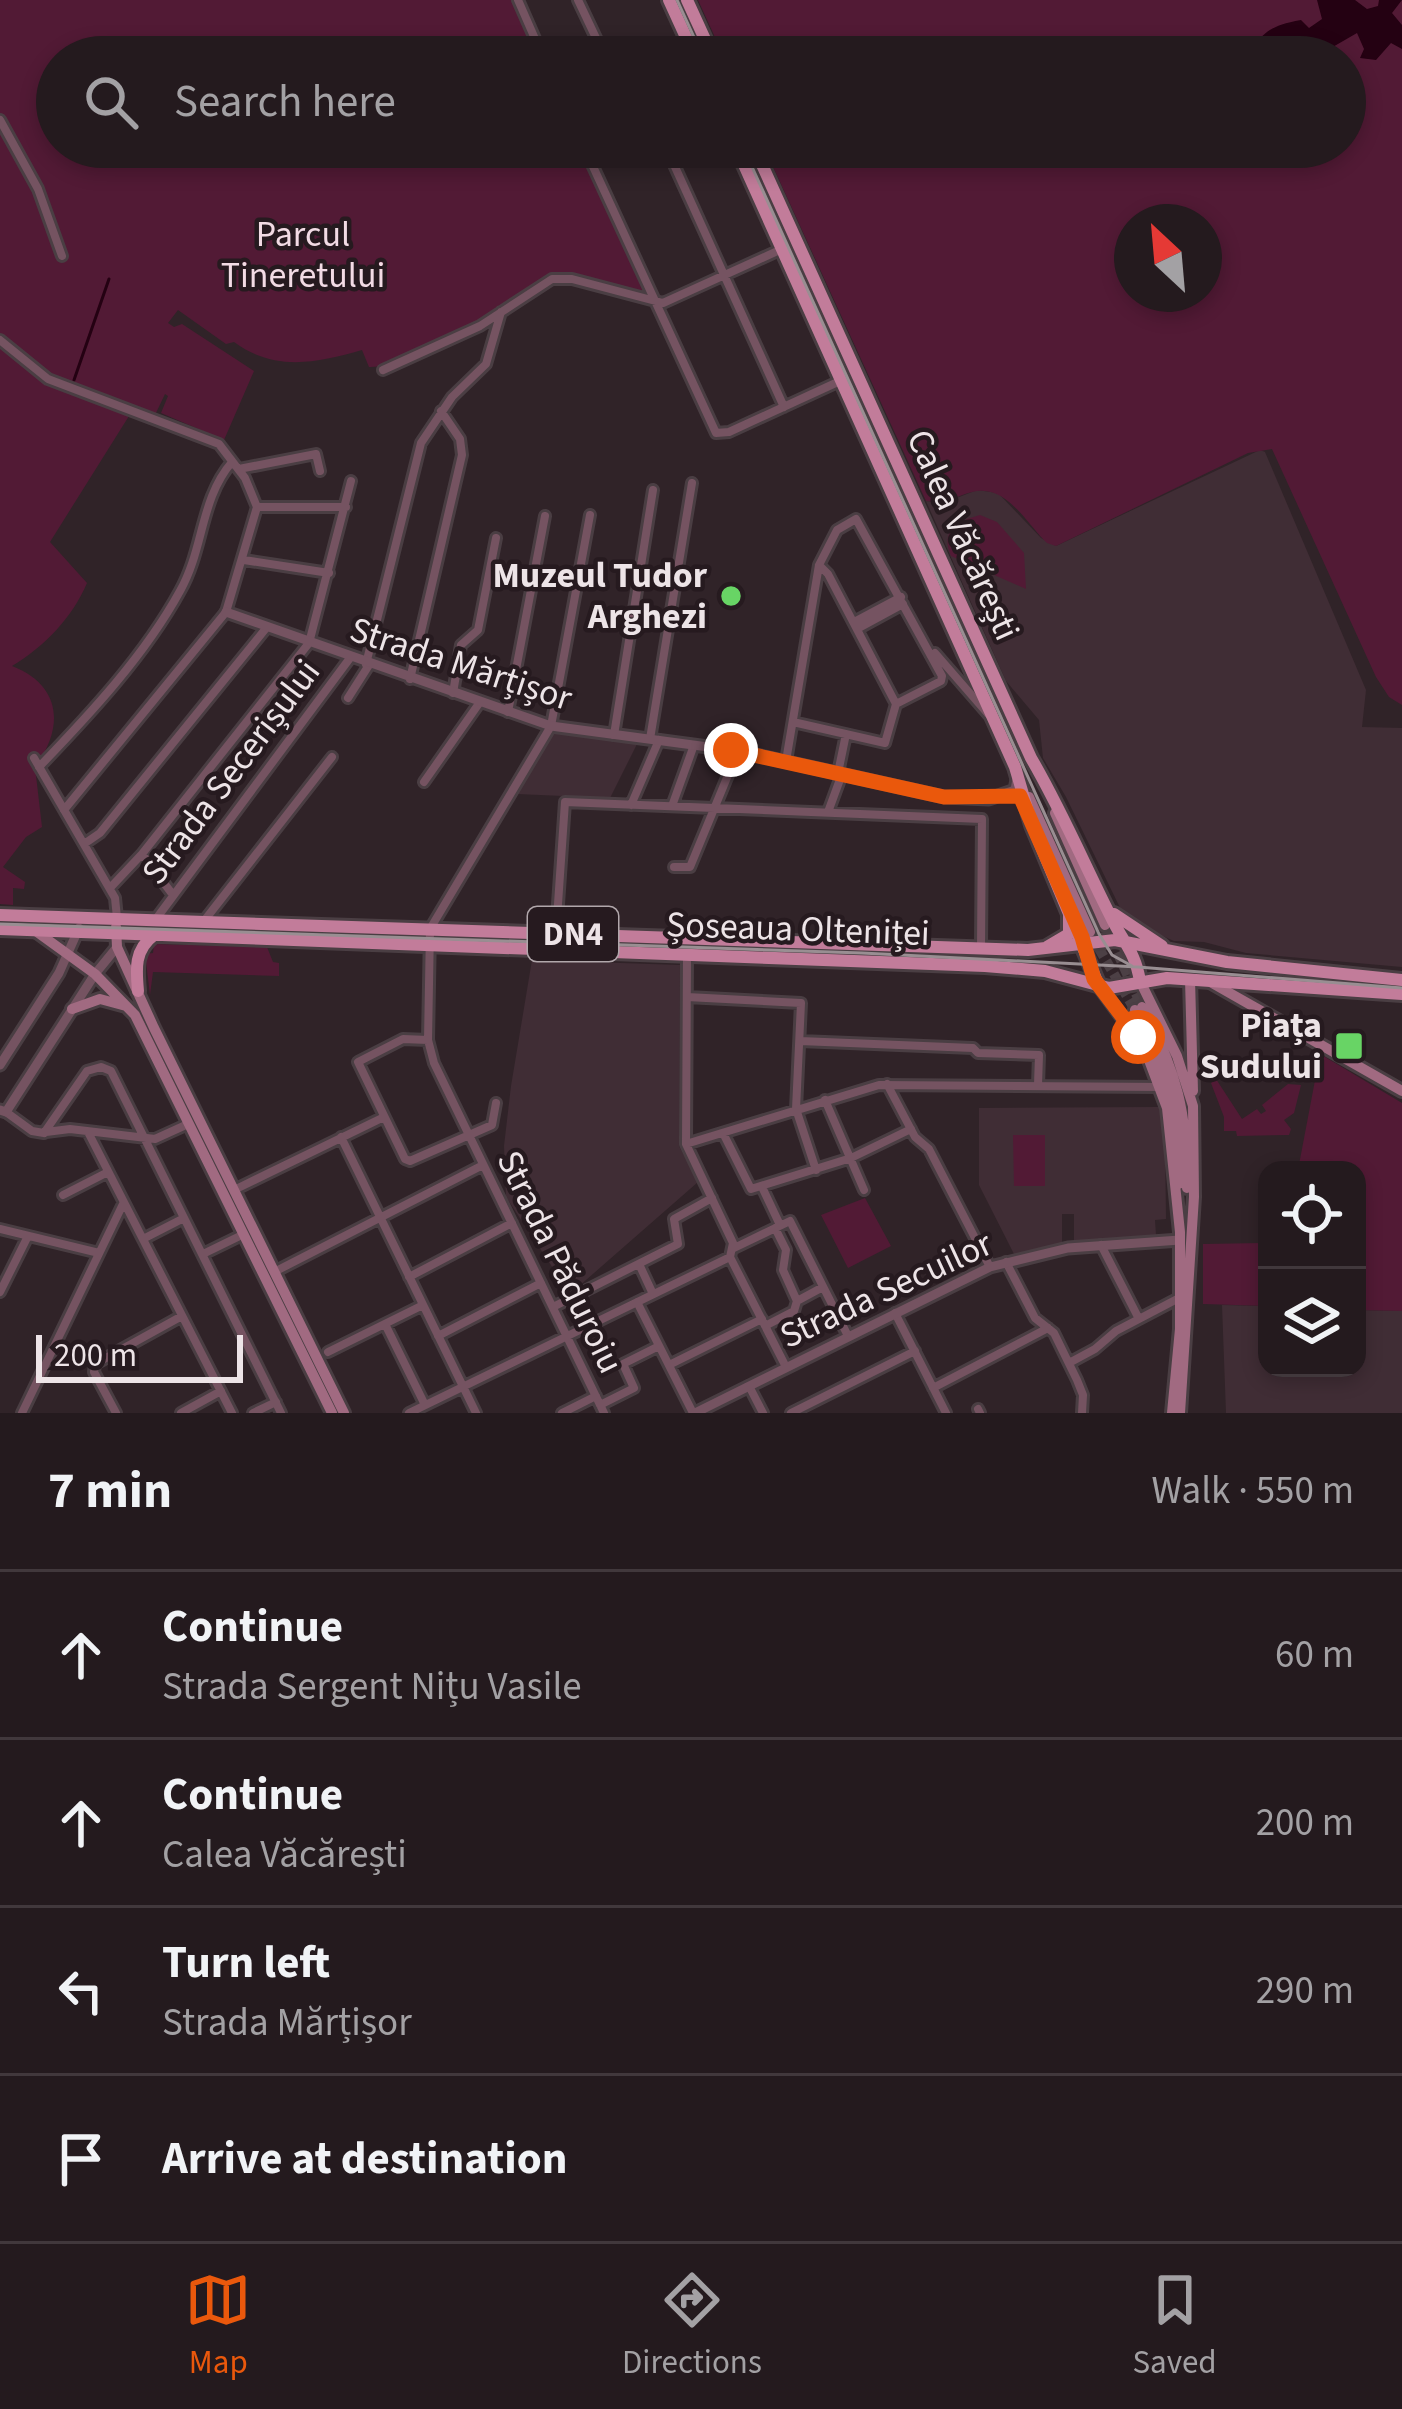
<!DOCTYPE html>
<html lang="en">
<head>
<meta charset="utf-8">
<style>
	:root { --surface:#241a1e; --page:#30272b; --text:#f1f3f6; --muted:#a3a1a4; --line:#41383c; --accent:#ea580c }
	body { margin:0; font-family:"Source Sans 3",sans-serif; background:var(--page); color:var(--text) }
	.controls { position:absolute; right:36px; bottom:36px; display:grid; overflow:hidden; border-radius:24px; box-shadow:0 6px 18px #0003 }
	.controls button { width:108px; height:108px; display:grid; place-items:center; padding:0; border:0; border-bottom:3px solid var(--line); background:var(--surface); color:var(--text); font:60px sans-serif }
	.compass { position:absolute; left:1114px; top:204px; width:108px; height:108px; border-radius:50%; background:var(--surface); box-shadow:0 6px 18px #0003; rotate:334deg }
	.scale { position:absolute; left:36px; bottom:30px; width:207px; box-sizing:border-box; padding-left:12px; border:6px solid #ede4e7; border-top:0; font-size:33px; line-height:42px; white-space:nowrap; color:#ede4e7; -webkit-text-stroke:9px #261a1f; paint-order:stroke }
	.stop { position:absolute; width:36px; height:36px; margin:-27px; border:9px solid #ea580c; border-radius:50%; background:#fff }
	.stop.end { background:#ea580c; border-color:#fff; box-shadow:0 3px 12px #0008 }
	.list { margin:0; padding:0; list-style:none }
	h2 { display:flex; justify-content:space-between; align-items:center; height:156px; margin:0; padding:0 48px; font-size:51px }
	h2 small { font-size:39px; font-weight:400; color:var(--muted) }
	.list li { display:grid; grid-template-columns:78px 1fr auto; gap:36px; align-items:center; box-sizing:border-box; height:168px; padding:0 48px; border-top:3px solid var(--line) }
	.list b { display:block; font-size:45px; white-space:nowrap }
	.list p { margin:0; font-size:39px; white-space:nowrap; color:var(--muted) }
	.list em { font-size:39px; font-style:normal; color:var(--muted) }
	.icon { flex:none; width:66px; height:66px; fill:none; stroke:currentColor; stroke-width:2; stroke-linecap:round; stroke-linejoin:round }
	.map { position:relative; flex:none; width:1402px; height:1413px; overflow:hidden }
	.search { position:absolute; background:var(--surface); box-shadow:0 6px 18px #0003; left:36px; right:36px; top:36px; height:132px; display:flex; align-items:center; gap:30px; box-sizing:border-box; padding:0 42px; border-radius:66px; color:var(--muted); font-size:45px }
	.sheet { height:828px; background:var(--surface) }
	nav { display:flex; justify-content:space-around; align-items:center; box-sizing:border-box; height:168px; border-top:3px solid var(--line); background:var(--surface); font-size:33px; color:var(--muted) }
	nav a { display:grid; justify-items:center; gap:6px }
	nav .on { color:var(--accent) }
	.map>svg:first-child { display:block }
	.built { fill:#402d35 }
	.green { fill:#521a35; fill-rule:evenodd }
	.water { fill:#240112 }
	.lines { fill:none; stroke-linecap:round; stroke-linejoin:round }
	.stream { stroke:#240112; stroke-width:3 }
	.secondary-tunnel { stroke:#4c4045; stroke-width:10; stroke-dasharray:10 5; stroke-linecap:butt }
	.minor-casing { stroke:#4a3e43; stroke-width:14 }
	.tertiary-casing { stroke:#4a3e43; stroke-width:15 }
	.secondary-casing { stroke:#4a3e43; stroke-width:16 }
	.primary-casing { stroke:#4a3e43; stroke-width:18 }
	.minor { stroke:#755361; stroke-width:8 }
	.tertiary { stroke:#755361; stroke-width:9 }
	.secondary { stroke:#a16a81; stroke-width:10 }
	.primary { stroke:#c27c9a; stroke-width:12 }
	.tram { stroke:#998e92; stroke-width:3 }
	.route { stroke:#ea580c; stroke-width:15 }
	.poi-dot { fill:#68d465; stroke:#261a1f; stroke-width:4.5 }
	.labels { text-anchor:middle; dominant-baseline:central; stroke-width:9; stroke-linejoin:round; paint-order:stroke }
	.shield { fill:#261a1f; stroke:#b1a7ab; stroke-width:3 }
	.shield-label { font-size:33px; font-weight:bold; fill:#ede4e7 }
	.park-label { font-size:36px; fill:#f2dbe4; stroke:#261a1f }
	.street-label { font-size:36px; fill:#ede4e7; stroke:#261a1f }
	.poi-label { font-size:36px; font-weight:bold; fill:#ede4e7; stroke:#261a1f; text-anchor:end }
</style>
</head>
<body>
<div class="map">
<svg width="1402" height="1413" viewBox="0 0 1402 1413">
	<rect width="100%" height="100%" fill="#302328"/>
	<!-- built -->
	<path class="built" d="M1260,450L1265,452L1366,690L1362,727L1402,728V967L1246,953L1204,942L1174,941L1126,920L1066,797L1043,758L1039,720L1006,681L926,501L944,503L977,490L998,493L1041,538L1056,546Z
		M553,733L637,744L610,798L517,794Z
		M532,960L680,965L679,1146L698,1182L570,1294L506,1197L504,1146L511,1086Z
		M1160,1107L1165,1140L1166,1219L1155,1220L1156,1235L1074,1241V1214H1062V1243L1014,1254L979,1185V1108Z
		M1222,1305L1267,1306V1368H1357V1310L1402,1311V1413H1226Z"/>
	<!-- green -->
	<path class="green" d="M0,0H515L541,57H57V147H583L654,297L557,276C510,306 424,368 369,367L362,350C316,363 275,372 234,342L226,344L178,310L168,323L174,327L182,324L254,371L224,440L161,413L168,396L165,394L155,415L91,388L134,408L50,542L87,583C72,618 45,646 12,666C61,685 65,727 35,767L42,827L26,837L3,867L25,882L24,889L13,888V905L0,904Z
		M698,0H1402V705L1389,697L1376,677L1272,449L1248,453L1056,546L1047,543C1026,523 1006,483 972,492C954,497 946,504 926,501L764,147H1345V57H724ZM1132,222H1204V294H1132Z
		M980,515L997,522L1024,553L1026,589L951,556C940,531 957,521 980,515Z
		M154,944L267,947L273,962L279,963V976L153,972L150,995L145,954L153,953Z
		M1320,1054L1402,1103V1311L1357,1310V1170H1298Z
		M1216,1079L1242,1119L1257,1109L1261,1114L1266,1111L1262,1105L1288,1084L1301,1085L1294,1113L1284,1120L1291,1129L1289,1135L1237,1136L1236,1131H1224V1117L1211,1083Z
		M1013,1135H1045V1186H1014Z
		M1262,1196L1267,1197V1306L1203,1304V1244L1263,1243Z
		M865,1198L891,1246L848,1268L821,1215Z"/>
	<!-- water -->
	<path class="water" d="M1317,0H1355L1367,9L1378,6L1379,0H1402L1392,13L1402,25V49L1391,43L1376,60L1360,58L1364,49L1357,33L1331,48L1325,57H1316L1315,46L1307,57H1296L1304,41L1302,38L1274,57H1239C1266,38 1260,27 1301,20L1309,28L1322,19Z"/>
	<g class="lines">
		<!-- stream -->
		<path class="stream" d="M74,380L109,279"/>
		<!-- secondary-tunnel -->
		<path class="secondary-tunnel" d="M1105,925L1142,1007
			M1091,935L1135,1010"/>
		<!-- minor casing -->
		<g class="minor-casing">
			<path id="minor" d="M518,0L543,57
				M578,0L605,57
				M0,120L38,189L62,256
				M584,147L716,433L729,432L840,381
				M666,147L784,407
				M0,340L48,379L219,444L245,478L257,507L226,612L64,810
				M383,370L480,326L552,279H572L663,303L782,249
				M239,469L316,454L320,471
				M257,507H346
				M590,515L551,726L430,929L428,1040L434,1063L604,1413
				M244,560L329,573
				M819,565L828,574L896,704
				M854,622L901,597
				M857,629L903,604
				M935,653L988,714
				M366,664L421,443L452,397L486,364L501,312
				M410,679L462,455L460,439L441,411
				M453,693L461,645L478,630L496,538
				M348,698L369,665
				M508,712L545,516
				M793,722L885,743L896,704
				M614,735L653,490
				M650,739L692,483
				M34,758L115,898L117,918
				M786,761L819,565L837,530L856,519L942,676L941,681L896,704
				M39,767C90,714 145,655 180,591C204,549 200,499 232,462
				M838,773L846,734
				M424,782L480,702
				M631,805L659,740
				M672,806L694,745
				M828,812L842,774
				M84,844L100,833L267,627
				M142,854L173,895
				M674,867H690L738,751
				M110,888L142,854L309,643L351,481
				M156,919L350,658
				M204,921L332,757
				M556,933L565,802L982,819L981,947
				M687,955L686,1144L733,1243L730,1257L786,1367
				M687,997L801,1003L796,1109L816,1170
				M428,1040L403,1039L358,1062L405,1159L410,1161L492,1125L496,1103
				M800,1041L973,1048L978,1053L1039,1055L1038,1085
				M887,1084L915,1137L929,1149L990,1267
				M825,1100L864,1190
				M6,1112L32,1131L44,1133
				M46,1132L70,1129L155,1139L188,1124
				M88,1132L232,1413
				M44,1133L87,1071L101,1067L111,1071L281,1413
				M723,1133L751,1189L851,1158L911,1129
				M341,1137L476,1413
				M686,1144L879,1085L1162,1087
				M762,1187L780,1225
				M234,1190L384,1117
				M63,1195L108,1172
				M775,1228L786,1250L783,1270L797,1301
				M0,1229L99,1253
				M143,1239L184,1218
				M1101,1245L1139,1319
				M734,1248L790,1221L848,1336
				M203,1254L244,1234
				M1006,1262L1035,1318L1054,1333L1077,1380L1083,1395L1082,1413
				M639,1264L653,1294
				M274,1272L483,1165
				M409,1277L512,1223
				M0,1292L28,1236
				M637,1302L693,1413
				M553,1307L678,1244L674,1219L712,1198
				M895,1313L946,1413
				M385,1324L425,1405
				M765,1326L794,1311L797,1301L823,1287
				M438,1336L541,1283
				M328,1352L423,1305
				M1069,1363L1095,1349L1116,1331L1181,1297
				M669,1365L762,1319
				M749,1386L763,1413
				M933,1388L1048,1328
				M600,1405L634,1388L623,1364L659,1346
				M978,1409L980,1413
				M22,1413L123,1204
				M116,1413L94,1372L95,1364L182,1316
				M181,1413L221,1391
				M253,1413L276,1402
				M409,1413L730,1257
				M562,1413L596,1396
				M791,1413L915,1351"/>
		</g>
		<!-- tertiary casing -->
		<g class="tertiary-casing">
			<path id="tertiary" d="M226,612L551,726L738,751L944,797L989,799L1015,790L1017,779
				M0,1065L59,973L79,928
				M0,1110L6,1112L95,974L117,947
				M695,1413L990,1267L1068,1248L1180,1240"/>
		</g>
		<!-- secondary casing -->
		<g class="secondary-casing">
			<path id="secondary" d="M1029,797L1090,932
				M1055,813L1105,925
				M116,927L117,947L154,1028L344,1413
				M37,932L95,974L135,1015L332,1413
				M1190,979L1193,1091
				M1140,981L1177,1056L1193,1106L1194,1197L1180,1413
				M1212,983L1402,1091
				M1099,986L1144,1047L1167,1108L1180,1232V1329L1172,1413
				M1142,1007C1177,1070 1188,1115 1187,1188
				M72,1009L100,999L126,1006
				M1135,1010C1167,1068 1180,1119 1179,1184"/>
		</g>
		<!-- primary casing -->
		<g class="primary-casing">
			<path id="primary" d="M669,0L695,57
				M687,0L713,57
				M736,147L1015,767L1032,825L1099,986
				M754,147L1031,758C1062,811 1085,866 1113,921C1125,945 1135,952 1140,981
				M1114,914L1162,946
				M0,915L1028,950L1115,940L1227,962L1402,980
				M0,929L985,966L1045,971L1109,988L1167,978L1402,994
				M1047,947L1069,934V915
				M138,991C136,969 134,950 154,935"/>
		</g>
		<!-- minor -->
		<use href="#minor" class="minor"/>
		<!-- tertiary -->
		<use href="#tertiary" class="tertiary"/>
		<!-- secondary -->
		<use href="#secondary" class="secondary"/>
		<!-- primary -->
		<use href="#primary" class="primary"/>
		<!-- tram -->
		<path class="tram" d="M677,0L703,57
			M743,147L1099,934L1112,955L1132,966
			M0,924L862,953L1138,967L1402,988"/>
	</g>
	<g class="lines">
		<!-- route -->
		<path class="route" d="M731,750L944,797L1020,796L1082,937L1094,979L1138,1037"/>
	</g>
	<!-- markers -->
	<g class="poi-dot">
		<circle cx="731" cy="596" r="12"/>
		<rect x="1334" y="1031" width="30" height="30" rx="6"/>
	</g>
	<g class="labels">
		<!-- shield labels -->
		<rect class="shield" x="528" y="907" width="90" height="54" rx="9"/>
		<g class="shield-label">
			<text x="573" y="934">DN4</text>
		</g>
		<!-- park labels -->
		<g class="park-label">
			<text x="303" y="234">Parcul<tspan x="303" dy="41">Tineretului</tspan></text>
		</g>
		<!-- street labels -->
		<g class="street-label">
			<text transform="translate(963 535) rotate(66)">Calea Văcărești</text>
			<text transform="translate(461 664) rotate(18)">Strada Mărțișor</text>
			<text transform="translate(231 772) rotate(-53)">Strada Secerișului</text>
			<text transform="translate(798 929) rotate(2)">Șoseaua Olteniței</text>
			<text transform="translate(560 1262) rotate(64)">Strada Păduroiu</text>
			<text transform="translate(886 1290) rotate(-25)">Strada Secuilor</text>
		</g>
		<!-- poi labels -->
		<g class="poi-label">
			<text x="707" y="575">Muzeul Tudor<tspan x="707" dy="41">Arghezi</tspan></text>
			<text x="1322" y="1025">Piața<tspan x="1322" dy="41">Sudului</tspan></text>
		</g>
	</g>
</svg>
<div class="controls">
<button><svg class="icon" aria-label="locate" viewBox="0 0 24 24"><circle cx="12" cy="12" r="6"/><path d="M12 2v4M12 18v4M2 12h4M18 12h4"/></svg></button>
<button><svg class="icon" aria-label="layers" viewBox="0 0 24 24"><path d="M12 4l9 5-9 5-9-5zM3 14l9 5 9-5"/></svg></button>
</div>
<svg class="compass" viewBox="-18 -18 36 36"><path d="M0-13l5 13h-10z" fill="#e53935"/><path d="M0 13l5-13h-10z" fill="#a3a1a4"/></svg>
<div class="scale">200 m</div>
<div class="stop" style="left:1138px;top:1037px"></div>
<div class="stop end" style="left:731px;top:750px"></div>
<div class="search"><svg class="icon" aria-label="search" viewBox="0 0 24 24"><circle cx="10" cy="10" r="6"/><path d="M15 15l6 6"/></svg>Search here</div>
</div>
<section class="sheet">
<h2>7 min<small>Walk · 550 m</small></h2>
<ul class="list">
<li><svg class="icon" aria-label="ahead" viewBox="0 0 24 24"><path d="M12 20V5M6 11l6-6 6 6"/></svg><div><b>Continue</b><p>Strada Sergent Nițu Vasile</p></div><em>60 m</em></li>
<li><svg class="icon" aria-label="ahead" viewBox="0 0 24 24"><path d="M12 20V5M6 11l6-6 6 6"/></svg><div><b>Continue</b><p>Calea Văcărești</p></div><em>200 m</em></li>
<li><svg class="icon" aria-label="left" viewBox="0 0 24 24"><path d="M17 20v-9H6M10 6l-5 5 5 5"/></svg><div><b>Turn left</b><p>Strada Mărțișor</p></div><em>290 m</em></li>
<li><svg class="icon" aria-label="arrive" viewBox="0 0 24 24"><path d="M6 21V4h12l-3 4 3 4H6"/></svg><div><b>Arrive at destination</b></div></li>
</ul>
</section>
<nav>
<a class="on"><svg class="icon" aria-label="map" viewBox="0 0 24 24"><path d="M3 6l6-2 6 2 6-2v14l-6 2-6-2-6 2zM9 4v14M15 6v14"/></svg>Map</a>
<a><svg class="icon" aria-label="directions" viewBox="0 0 24 24"><path d="M12 3l9 9-9 9-9-9zM9 14v-3h6M13 9l2 2-2 2"/></svg>Directions</a>
<a><svg class="icon" aria-label="saved" viewBox="0 0 24 24"><path d="M7 4h10v16l-5-4-5 4z"/></svg>Saved</a>
</nav>
</body>
</html>
